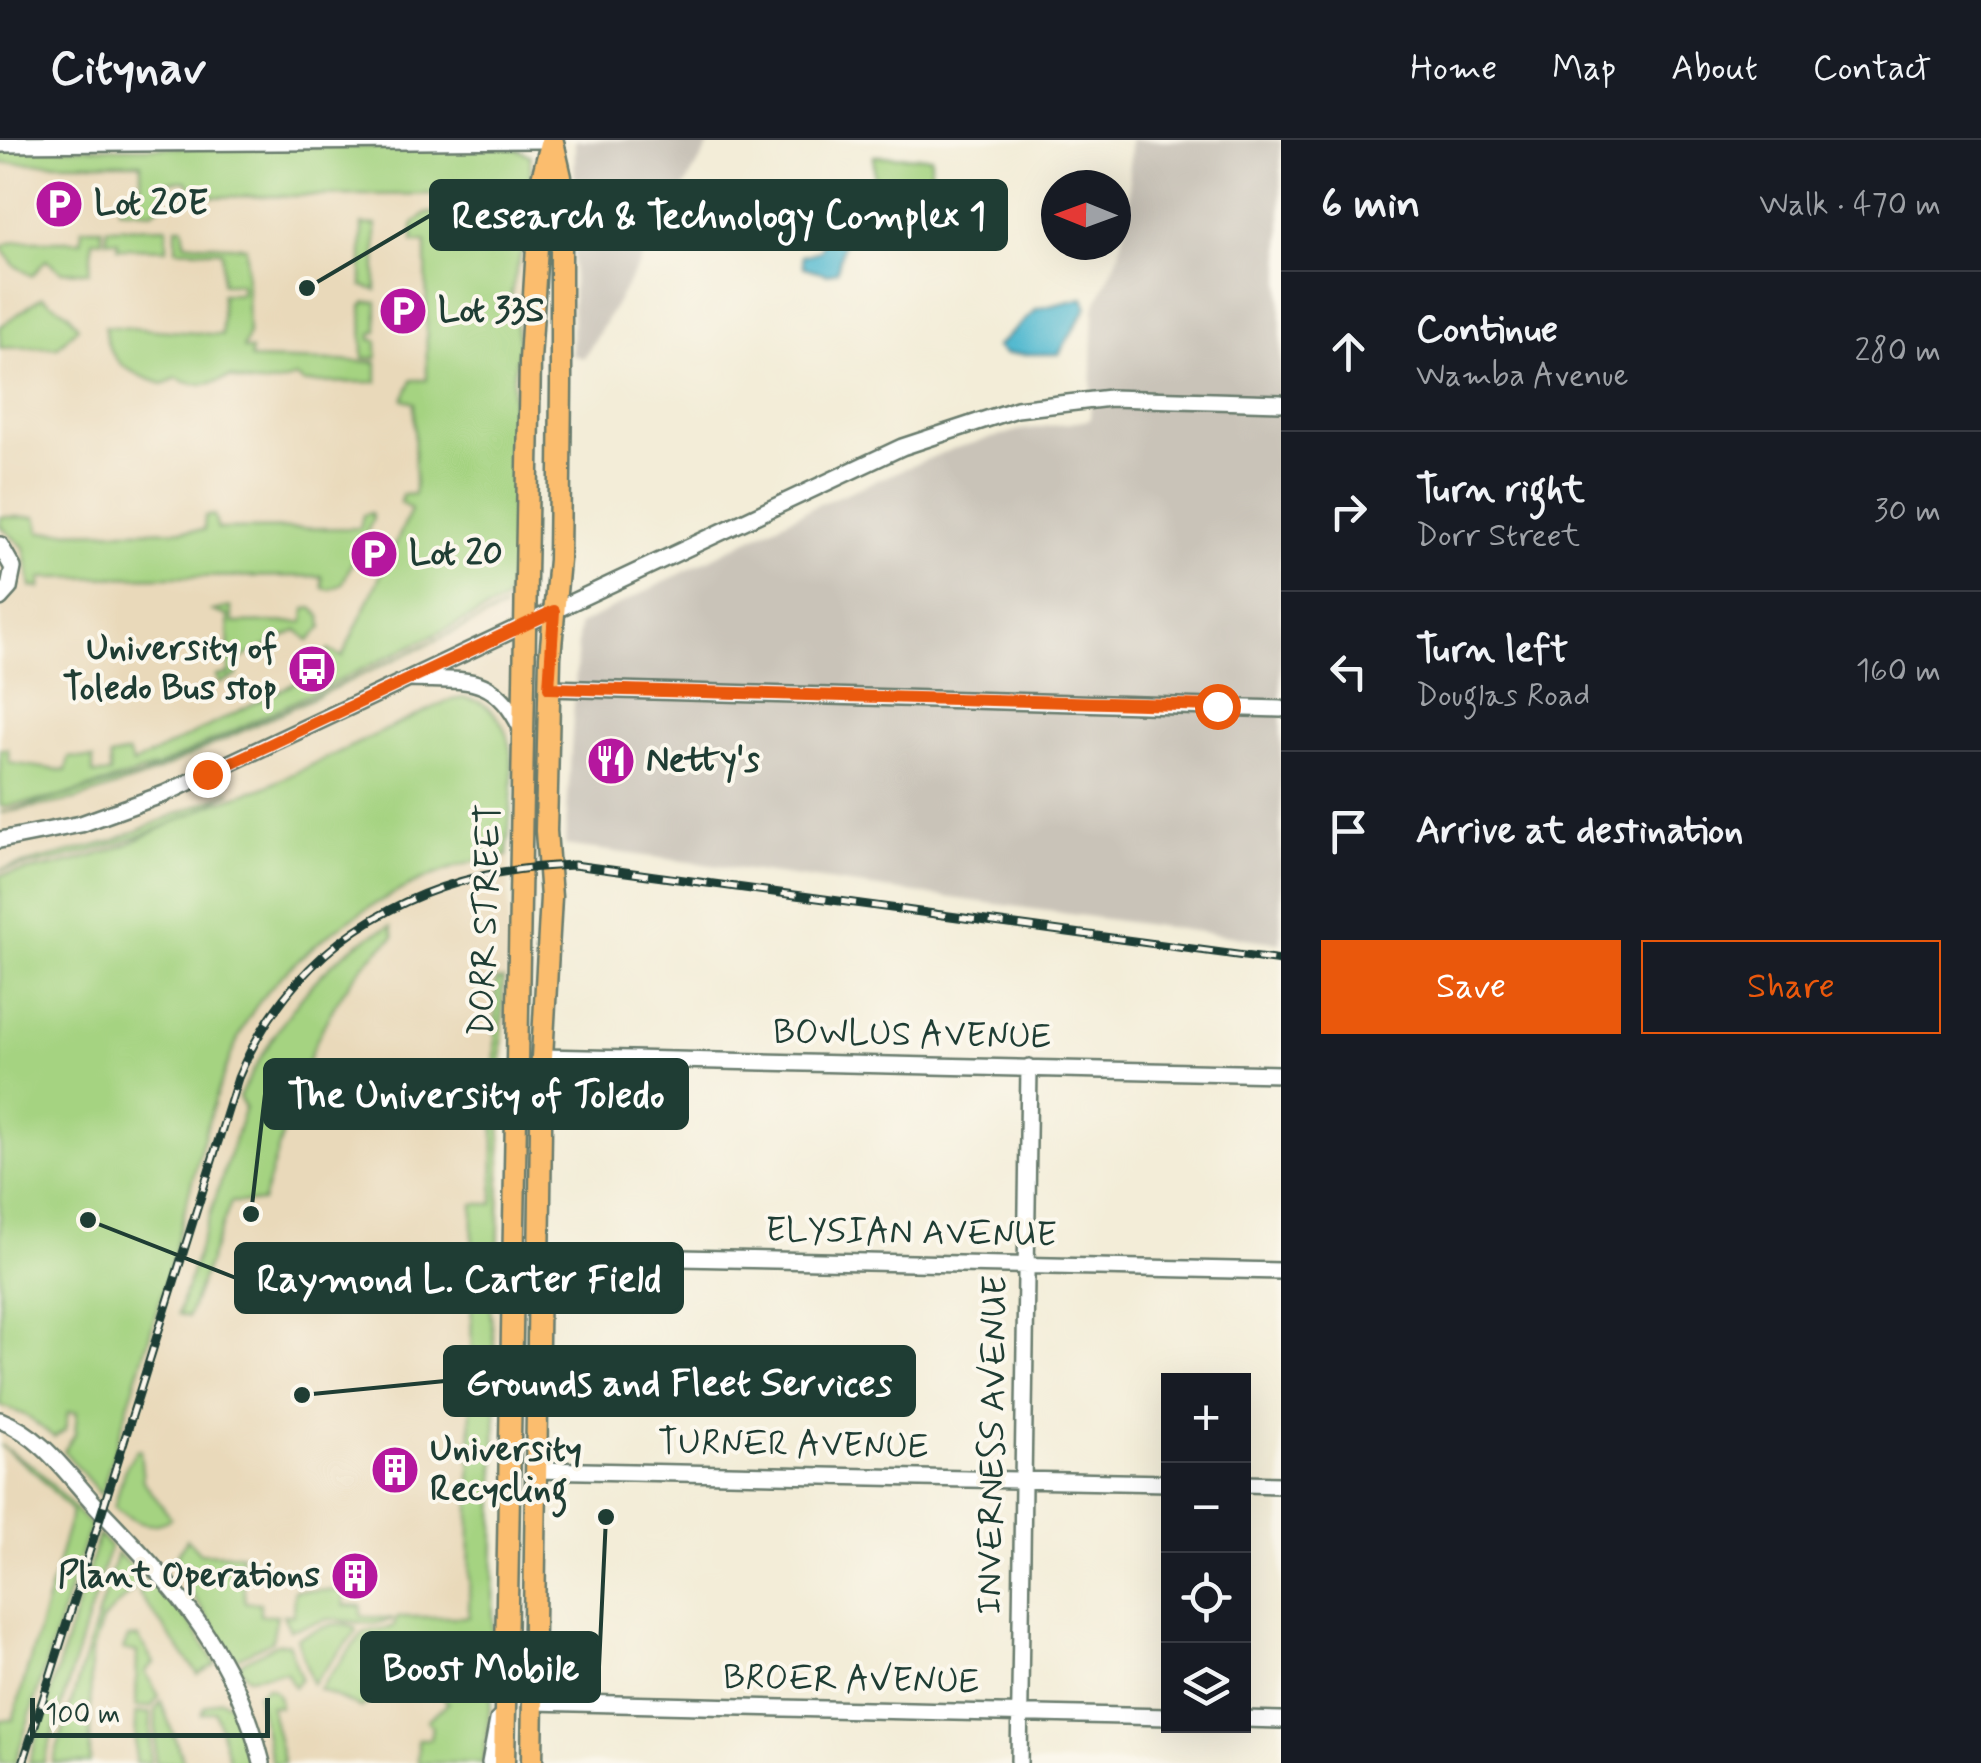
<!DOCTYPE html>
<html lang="en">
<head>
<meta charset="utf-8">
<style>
	:root { --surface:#171b24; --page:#20242c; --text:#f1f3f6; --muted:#9ea1a6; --line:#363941; --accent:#ea580c }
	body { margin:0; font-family:Mynerve,sans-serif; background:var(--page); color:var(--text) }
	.controls { position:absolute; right:30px; bottom:30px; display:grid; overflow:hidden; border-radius:0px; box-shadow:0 10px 40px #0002 }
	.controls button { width:90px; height:90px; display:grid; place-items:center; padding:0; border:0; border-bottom:2px solid var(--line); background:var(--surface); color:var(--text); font:50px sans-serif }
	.compass { position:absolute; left:1041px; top:30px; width:90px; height:90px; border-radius:50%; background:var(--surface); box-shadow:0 10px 40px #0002; rotate:271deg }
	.scale { position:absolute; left:30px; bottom:25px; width:240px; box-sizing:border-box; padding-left:10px; border:5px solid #1f3d34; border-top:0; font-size:28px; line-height:35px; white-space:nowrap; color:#1f3d34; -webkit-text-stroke:8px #fbf7ec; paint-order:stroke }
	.stop { position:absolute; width:30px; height:30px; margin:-22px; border:8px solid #ea580c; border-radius:50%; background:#fff }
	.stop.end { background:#ea580c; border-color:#fff; box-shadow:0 2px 10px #0008 }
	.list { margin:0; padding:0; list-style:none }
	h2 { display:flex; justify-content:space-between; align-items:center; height:130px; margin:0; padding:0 40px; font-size:42px }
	h2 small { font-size:32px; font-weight:400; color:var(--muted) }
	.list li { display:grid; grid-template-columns:65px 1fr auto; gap:30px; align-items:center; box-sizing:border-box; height:160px; padding:0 40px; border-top:2px solid var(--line) }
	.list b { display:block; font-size:38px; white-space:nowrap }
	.list p { margin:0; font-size:32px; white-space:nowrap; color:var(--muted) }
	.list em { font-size:32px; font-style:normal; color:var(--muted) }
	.actions { display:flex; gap:20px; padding:30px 40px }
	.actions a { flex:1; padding:22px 0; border:2px solid var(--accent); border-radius:0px; text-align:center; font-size:35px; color:var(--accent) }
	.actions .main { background:var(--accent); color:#fff }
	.icon { flex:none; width:55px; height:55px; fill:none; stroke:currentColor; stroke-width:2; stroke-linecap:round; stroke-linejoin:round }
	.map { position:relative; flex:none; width:1281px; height:1623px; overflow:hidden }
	header { display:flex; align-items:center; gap:60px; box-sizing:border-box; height:140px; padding:0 50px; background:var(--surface); border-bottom:2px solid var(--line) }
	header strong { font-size:48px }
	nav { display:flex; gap:55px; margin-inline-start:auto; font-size:35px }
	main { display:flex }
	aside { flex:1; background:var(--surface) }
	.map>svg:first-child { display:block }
	.built { fill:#e9d9ba }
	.industrial { fill:#c9c3b8 }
	.green { fill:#a5d381; stroke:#62885a; stroke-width:2.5 }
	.water { fill:#50b8cf; stroke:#387a82; stroke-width:2.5 }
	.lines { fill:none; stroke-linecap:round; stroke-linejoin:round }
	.minor-casing { stroke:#697b6d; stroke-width:20 }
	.major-casing { stroke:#697b6d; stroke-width:25 }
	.minor { stroke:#fff; stroke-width:15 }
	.major { stroke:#fbbd6e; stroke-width:20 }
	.rail-casing { stroke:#1f3d34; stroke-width:9 }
	.rail { stroke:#fbf7ec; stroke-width:5; stroke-dasharray:15; stroke-linecap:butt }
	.route { stroke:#ea580c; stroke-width:12 }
	.labels { text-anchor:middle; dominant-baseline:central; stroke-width:8; stroke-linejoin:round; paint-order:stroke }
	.poi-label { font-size:35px; font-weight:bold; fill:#1f3d34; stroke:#fbf7ec; text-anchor:start }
	.street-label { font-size:35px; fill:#1f3d34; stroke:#fbf7ec }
	.leader { fill:none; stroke:#1f3d34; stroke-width:4 }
	.callout-dot { fill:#1f3d34; stroke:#fbf7ec; stroke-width:4 }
	.callout { fill:#1f3d34; stroke:#1f3d34; stroke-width:4 }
	.callout-label { font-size:38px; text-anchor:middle; font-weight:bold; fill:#fff }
</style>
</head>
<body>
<header>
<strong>Citynav</strong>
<nav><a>Home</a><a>Map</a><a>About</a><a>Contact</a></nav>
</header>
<main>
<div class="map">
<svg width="1281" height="1623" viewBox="0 0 1281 1623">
	<rect width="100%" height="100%" fill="#fbf7ec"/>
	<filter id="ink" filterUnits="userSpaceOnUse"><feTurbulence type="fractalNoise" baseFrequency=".01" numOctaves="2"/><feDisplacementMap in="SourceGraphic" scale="20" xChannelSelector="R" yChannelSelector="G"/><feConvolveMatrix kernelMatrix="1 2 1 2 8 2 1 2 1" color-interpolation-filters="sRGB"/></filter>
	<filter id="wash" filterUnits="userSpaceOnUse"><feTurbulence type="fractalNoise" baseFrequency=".0048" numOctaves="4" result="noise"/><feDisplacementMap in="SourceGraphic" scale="40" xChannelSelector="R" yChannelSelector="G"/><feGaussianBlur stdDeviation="2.25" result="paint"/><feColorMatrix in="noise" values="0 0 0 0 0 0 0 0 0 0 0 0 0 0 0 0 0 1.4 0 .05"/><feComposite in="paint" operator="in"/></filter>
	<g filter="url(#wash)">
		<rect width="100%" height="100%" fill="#f3edd8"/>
		<!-- built -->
		<path class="built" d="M0,4L522,9L534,19L512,597L491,1623H0Z"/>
		<!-- industrial -->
		<path class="industrial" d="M575,0H712L584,218L572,215Z
			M1130,0H1281V803L565,705L579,485L815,366L952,309L1021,290L1090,280L1094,168L1117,120L1129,73Z"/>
		<!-- green -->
		<path class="green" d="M510,6L530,15L531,44L520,53L199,57L186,41L166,42L164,63L152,72L119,69L120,59L141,57V23H0V8Z
			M874,16L931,17V54L874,53Z
			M514,72L528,84L511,153L519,205L513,238L511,297L515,309L513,440L505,461L157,627L59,657L0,667V609H8L9,623L66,631L69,617L93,619V634H110V617L128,613L133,624L331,525L325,514L328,510L342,517L409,375L411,370L401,363L402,355L414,354L415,348L414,263L403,259L412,240H427L426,102H413V85L426,73Z
			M362,84L376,85V150L362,146Z
			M167,87V109L118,108V101L106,100L107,88Z
			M176,87H183L185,103L246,107L248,195L243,209L251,210V219L377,222V242L305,243L295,237C277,247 250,246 231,237C214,243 195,249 177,238L163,244C134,235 105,223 105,186L222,195V154H241V144H222V111L176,109Z
			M82,88H102V100H93L89,132L61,131L46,120L32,136L14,125L1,106L17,101H81Z
			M42,157L68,173L78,187L58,207L0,208V187Z
			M366,162H377V192L371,193V200H377V218H363L362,166Z
			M371,373L373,379L342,444L330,450L323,448L322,436L41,438L40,448L31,447L24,407L0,386V377H36L40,392L204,390L205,376L214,375L218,389L360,388L363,375Z
			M231,467L233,483L304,482L305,469L312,468L321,476L322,487L309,501L298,490L236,521L237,536L219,543L216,536L229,534L228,476L213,471Z
			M504,468L145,637L75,660L0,673L141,636Z
			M463,558C532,566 509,668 507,716C420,723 281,809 242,890C214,950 197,1021 181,1085C158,1176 127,1265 101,1355L64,1311L75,1294L77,1272H68L65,1290L54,1297L25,1275L0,1265V735C47,729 94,719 137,700C178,681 216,659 261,649L447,561Z
			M231,651C165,694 78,720 0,730L113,701Z
			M391,786L394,797C314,857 291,972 262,1062H231L188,1177L178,1174L245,967L239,957C274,891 318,816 391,786Z
			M503,839L498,1140L489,1160L496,1221L471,1224L473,1064H493L496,840Z
			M471,1243L496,1249L492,1551L483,1623H418V1599H430L432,1587L427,1580L448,1563L416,1524L361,1568L319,1549L364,1492L393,1487L398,1477H469Z
			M0,1305L36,1328L90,1385L15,1623H0V1580H13L72,1372L37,1334Z
			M136,1310H140L143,1341L171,1378C149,1392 134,1381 114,1368L124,1331Z
			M99,1395L110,1406L44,1623H29Z
			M187,1399L200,1413L241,1414L245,1462L260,1463V1475H277L272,1501L235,1519L176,1430L173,1422Z
			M117,1413L144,1438L102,1481L91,1513L90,1623H53Z
			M153,1439L192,1486L216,1524L198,1534L138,1453Z
			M294,1450L344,1451V1465L361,1466V1476L394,1479L374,1484L329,1479L290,1490L283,1475H293Z
			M345,1484L355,1487L356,1492L312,1544L297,1498L327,1486Z
			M138,1497L154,1523L145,1532L159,1556L151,1567H136L137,1512L123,1509L128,1498Z
			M288,1503L301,1538L294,1547L286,1532L248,1537L237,1525L277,1504Z
			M266,1547C276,1548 281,1558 279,1567L270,1566L284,1623H272L257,1555Z
			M220,1560L234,1566L250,1623H230L215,1571L201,1574L204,1567Z
			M161,1561L184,1623H155L156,1569Z
			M136,1573H151L150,1623H135Z"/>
		<!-- water -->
		<path class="water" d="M837,87L845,97L837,131L827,134L804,127L802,116L820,111L826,90Z
			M1083,158L1087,167L1059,214H1005L996,207L1037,169Z"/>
	</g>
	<g filter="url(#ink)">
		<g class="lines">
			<!-- minor casing -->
			<g class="minor-casing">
				<path id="minor" d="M0,4L541,0
					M0,405L13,428L9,448L0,458
					M411,539C465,541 495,533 521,588
					M549,548L1281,569
					M0,700L81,684L164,654L902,307L1017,269L1110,258L1281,263
					M542,917L1281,934
					M539,1115L1281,1131
					M0,1280C46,1298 69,1338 102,1372C179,1452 234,1512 262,1623
					M536,1330L1168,1343
					M1244,1344L1281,1345
					M533,1562L1168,1577
					M1244,1579L1281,1580
					M490,1623L498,1580
					M1019,1623L1029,927"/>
			</g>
			<!-- major casing -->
			<g class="major-casing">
				<path id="major" d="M504,1623L530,220L541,42L552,0
					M532,1623L542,917L551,757L546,691L550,517L559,420L561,244V37L553,2"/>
			</g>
			<!-- minor -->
			<use href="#minor" class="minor"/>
			<!-- major -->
			<use href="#major" class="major"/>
			<!-- rail casing -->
			<g class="rail-casing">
				<path id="rail" d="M23,1623L238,938C297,796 425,729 574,725L1281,821"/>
			</g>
			<!-- rail -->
			<use href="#rail" class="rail"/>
		</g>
	</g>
	<g class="lines" filter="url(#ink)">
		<!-- route -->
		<path class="route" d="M207,634L554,471L549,548L1217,566"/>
	</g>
	<!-- icons -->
	<defs>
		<g id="parking-disc" transform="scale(2.5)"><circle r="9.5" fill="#b5179e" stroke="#fbf7ec"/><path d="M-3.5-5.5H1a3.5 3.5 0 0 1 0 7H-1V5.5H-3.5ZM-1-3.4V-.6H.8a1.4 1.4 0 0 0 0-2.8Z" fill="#fff"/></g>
		<g id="bus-disc" transform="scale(2.5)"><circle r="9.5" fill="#b5179e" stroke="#fbf7ec"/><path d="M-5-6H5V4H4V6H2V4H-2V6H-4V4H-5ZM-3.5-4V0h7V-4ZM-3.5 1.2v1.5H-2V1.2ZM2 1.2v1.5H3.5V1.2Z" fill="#fff"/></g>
		<g id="restaurant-disc" transform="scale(2.5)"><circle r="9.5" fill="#b5179e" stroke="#fbf7ec"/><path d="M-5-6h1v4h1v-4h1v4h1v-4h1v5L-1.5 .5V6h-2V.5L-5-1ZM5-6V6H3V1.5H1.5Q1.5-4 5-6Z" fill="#fff"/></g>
		<g id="building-disc" transform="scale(2.5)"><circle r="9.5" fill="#b5179e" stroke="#fbf7ec"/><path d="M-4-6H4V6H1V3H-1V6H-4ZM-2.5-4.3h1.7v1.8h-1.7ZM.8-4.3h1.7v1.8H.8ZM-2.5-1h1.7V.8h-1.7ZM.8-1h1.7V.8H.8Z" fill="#fff"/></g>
	</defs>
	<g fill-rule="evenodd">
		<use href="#parking-disc" x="59" y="64"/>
		<use href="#parking-disc" x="403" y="171"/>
		<use href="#parking-disc" x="374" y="414"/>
		<use href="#bus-disc" x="312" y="529"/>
		<use href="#restaurant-disc" x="611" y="621"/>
		<use href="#building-disc" x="395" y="1330"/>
		<use href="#building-disc" x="355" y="1436"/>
	</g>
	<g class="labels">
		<!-- poi labels -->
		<g class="poi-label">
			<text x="94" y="64">Lot 20E</text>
			<text x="438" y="171">Lot 33S</text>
			<text x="409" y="414">Lot 20</text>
			<text x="277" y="509" text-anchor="end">University of<tspan x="277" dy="40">Toledo Bus stop</tspan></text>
			<text x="646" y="621">Netty's</text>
			<text x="430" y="1310">University<tspan x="430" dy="40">Recycling</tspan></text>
			<text x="320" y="1436" text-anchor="end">Plant Operations</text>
		</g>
		<!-- street labels -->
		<g class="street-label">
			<text transform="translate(486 780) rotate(-88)">DORR STREET</text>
			<text transform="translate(912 895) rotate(1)">BOWLUS AVENUE</text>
			<text transform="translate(911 1093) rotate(1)">ELYSIAN AVENUE</text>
			<text transform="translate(793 1305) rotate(1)">TURNER AVENUE</text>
			<text transform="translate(993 1305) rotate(-89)">INVERNESS AVENUE</text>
			<text transform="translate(851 1540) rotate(1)">BROER AVENUE</text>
		</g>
	</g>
	<!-- callouts -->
	<path class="leader" d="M307 148L431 75M251 1074L265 954M88 1080L236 1138M302 1255L445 1241M606 1377L599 1527"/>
	<g class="callout-dot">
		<circle cx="307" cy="148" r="10"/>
		<circle cx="251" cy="1074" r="10"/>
		<circle cx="88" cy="1080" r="10"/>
		<circle cx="302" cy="1255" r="10"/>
		<circle cx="606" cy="1377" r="10"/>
	</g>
	<g class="callout">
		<rect x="431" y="41" width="575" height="68" rx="10"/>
		<rect x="265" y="920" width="422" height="68" rx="10"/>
		<rect x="236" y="1104" width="446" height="68" rx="10"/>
		<rect x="445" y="1207" width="469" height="68" rx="10"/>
		<rect x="362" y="1493" width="237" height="68" rx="10"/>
	</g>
	<g class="callout-label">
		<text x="719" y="88">Research &amp; Technology Complex 1</text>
		<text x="476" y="967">The University of Toledo</text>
		<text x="459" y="1151">Raymond L. Carter Field</text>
		<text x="679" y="1255">Grounds and Fleet Services</text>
		<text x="481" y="1540">Boost Mobile</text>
	</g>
</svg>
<div class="controls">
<button>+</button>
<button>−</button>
<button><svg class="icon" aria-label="locate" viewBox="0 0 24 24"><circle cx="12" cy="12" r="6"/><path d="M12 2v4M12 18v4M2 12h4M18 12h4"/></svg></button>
<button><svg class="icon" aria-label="layers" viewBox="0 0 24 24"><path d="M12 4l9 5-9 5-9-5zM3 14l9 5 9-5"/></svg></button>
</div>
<svg class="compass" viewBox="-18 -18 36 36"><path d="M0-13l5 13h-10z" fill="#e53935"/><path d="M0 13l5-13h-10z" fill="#9ea1a6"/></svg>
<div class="scale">100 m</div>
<div class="stop" style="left:1217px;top:566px"></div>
<div class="stop end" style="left:207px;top:634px"></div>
</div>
<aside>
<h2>6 min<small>Walk · 470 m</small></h2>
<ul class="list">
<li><svg class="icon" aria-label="ahead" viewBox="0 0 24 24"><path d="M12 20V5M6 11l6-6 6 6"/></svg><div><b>Continue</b><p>Wamba Avenue</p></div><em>280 m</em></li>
<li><svg class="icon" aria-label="right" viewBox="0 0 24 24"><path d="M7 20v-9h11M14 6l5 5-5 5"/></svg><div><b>Turn right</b><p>Dorr Street</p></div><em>30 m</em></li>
<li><svg class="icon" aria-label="left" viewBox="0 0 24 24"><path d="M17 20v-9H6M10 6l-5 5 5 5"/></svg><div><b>Turn left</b><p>Douglas Road</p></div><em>160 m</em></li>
<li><svg class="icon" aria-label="arrive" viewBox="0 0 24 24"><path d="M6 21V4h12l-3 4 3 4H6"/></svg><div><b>Arrive at destination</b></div></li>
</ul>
<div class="actions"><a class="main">Save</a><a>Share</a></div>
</aside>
</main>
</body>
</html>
